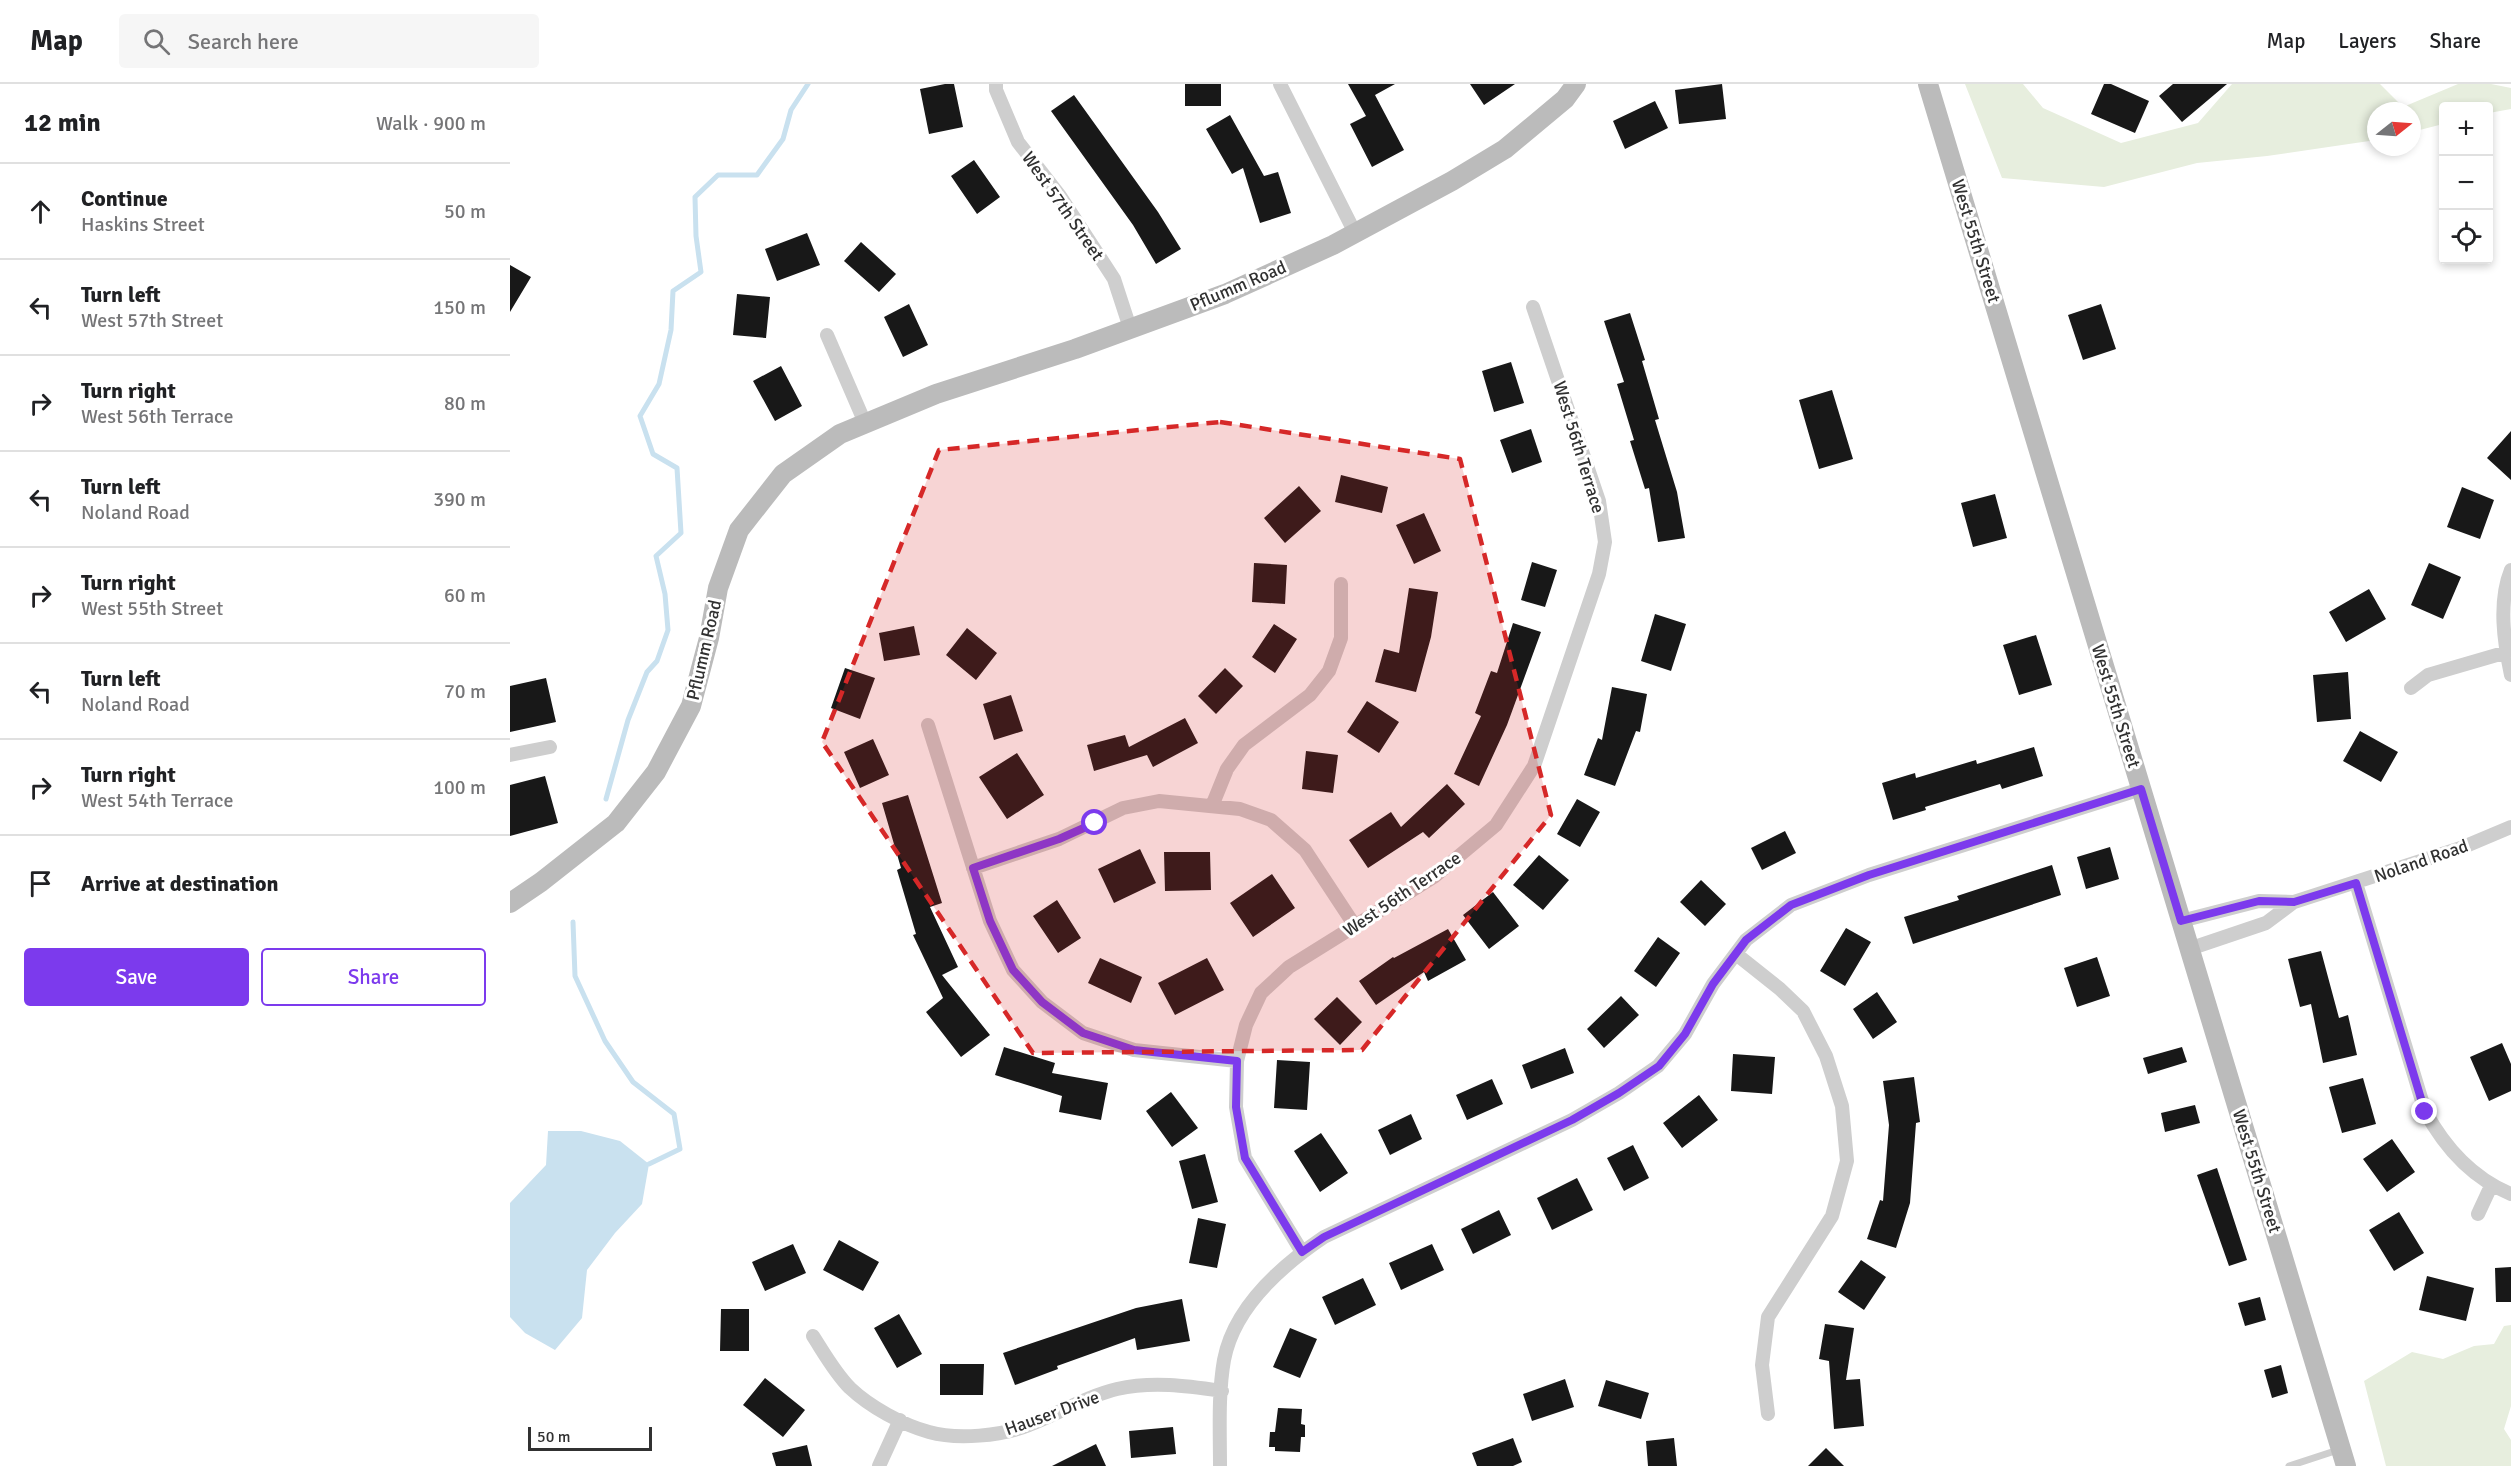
<!DOCTYPE html>
<html lang="en">
<head>
<meta charset="utf-8">
<style>
	:root { --surface:#fff; --page:#f6f6f6; --text:#202124; --muted:#757577; --line:#e0e0e0; --accent:#7c3aed }
	body { margin:0; font-family:Signika,sans-serif; background:var(--page); color:var(--text) }
	.controls { position:absolute; right:18px; top:18px; display:grid; overflow:hidden; border-radius:6px; box-shadow:0 3px 9px #0003 }
	.controls button { width:54px; height:54px; display:grid; place-items:center; padding:0; border:0; border-bottom:2px solid var(--line); background:var(--surface); color:var(--text); font:30px sans-serif }
	.compass { position:absolute; left:1857px; top:18px; width:54px; height:54px; border-radius:50%; background:var(--surface); box-shadow:0 3px 9px #0003; rotate:73deg }
	.scale { position:absolute; left:18px; bottom:15px; width:124px; box-sizing:border-box; padding-left:6px; border:3px solid #313131; border-top:0; font-size:16px; line-height:21px; white-space:nowrap; color:#313131; -webkit-text-stroke:4px #fff; paint-order:stroke }
	.stop { position:absolute; width:18px; height:18px; margin:-14px; border:4px solid #7c3aed; border-radius:50%; background:#fff }
	.stop.end { background:#7c3aed; border-color:#fff; box-shadow:0 2px 6px #0008 }
	.list { margin:0; padding:0; list-style:none }
	h2 { display:flex; justify-content:space-between; align-items:center; height:78px; margin:0; padding:0 24px; font-size:26px }
	h2 small { font-size:20px; font-weight:400; color:var(--muted) }
	.list li { display:grid; grid-template-columns:39px 1fr auto; gap:18px; align-items:center; box-sizing:border-box; height:96px; padding:0 24px; border-top:2px solid var(--line) }
	.list b { display:block; font-size:22px; white-space:nowrap }
	.list p { margin:0; font-size:20px; white-space:nowrap; color:var(--muted) }
	.list em { font-size:20px; font-style:normal; color:var(--muted) }
	.actions { display:flex; gap:12px; padding:18px 24px }
	.actions a { flex:1; padding:14px 0; border:2px solid var(--accent); border-radius:6px; text-align:center; font-size:21px; color:var(--accent) }
	.actions .main { background:var(--accent); color:#fff }
	.icon { flex:none; width:33px; height:33px; fill:none; stroke:currentColor; stroke-width:2; stroke-linecap:round; stroke-linejoin:round }
	.map { position:relative; flex:none; width:2001px; height:1382px; overflow:hidden }
	header { display:flex; align-items:center; gap:36px; box-sizing:border-box; height:84px; padding:0 30px; background:var(--surface); border-bottom:2px solid var(--line) }
	header strong { font-size:28px }
	nav { display:flex; gap:33px; margin-inline-start:auto; font-size:21px }
	.search { width:420px; height:54px; background:var(--page); display:flex; align-items:center; gap:15px; box-sizing:border-box; padding:0 21px; border-radius:6px; color:var(--muted); font-size:22px }
	main { display:flex }
	aside { flex:1; background:var(--surface) }
	.map>svg:first-child { display:block }
	.green { fill:#e7eede }
	.water { fill:#c9e1ef }
	.lines { fill:none; stroke-linecap:round; stroke-linejoin:round }
	.stream { stroke:#c9e1ef; stroke-width:5 }
	.building { fill:#181818 }
	.lane { stroke:#cecece; stroke-width:7 }
	.street { stroke:#cecece; stroke-width:14 }
	.secondary { stroke:#bbb; stroke-width:20 }
	.route { stroke:#7c3aed; stroke-width:8 }
	.marked { fill:#d62828; fill-opacity:0.2; stroke:#d62828; stroke-width:4.5; stroke-dasharray:12 8; stroke-linejoin:round }
	.labels { text-anchor:middle; dominant-baseline:central; stroke-width:6; stroke-linejoin:round; paint-order:stroke }
	.street-label { font-size:18px; fill:#313131; stroke:#fff }
</style>
</head>
<body>
<header>
<strong>Map</strong>
<div class="search"><svg class="icon" aria-label="search" viewBox="0 0 24 24"><circle cx="10" cy="10" r="6"/><path d="M15 15l6 6"/></svg>Search here</div>
<nav><a>Map</a><a>Layers</a><a>Share</a></nav>
</header>
<main>
<aside>
<h2>12 min<small>Walk · 900 m</small></h2>
<ul class="list">
<li><svg class="icon" aria-label="ahead" viewBox="0 0 24 24"><path d="M12 20V5M6 11l6-6 6 6"/></svg><div><b>Continue</b><p>Haskins Street</p></div><em>50 m</em></li>
<li><svg class="icon" aria-label="left" viewBox="0 0 24 24"><path d="M17 20v-9H6M10 6l-5 5 5 5"/></svg><div><b>Turn left</b><p>West 57th Street</p></div><em>150 m</em></li>
<li><svg class="icon" aria-label="right" viewBox="0 0 24 24"><path d="M7 20v-9h11M14 6l5 5-5 5"/></svg><div><b>Turn right</b><p>West 56th Terrace</p></div><em>80 m</em></li>
<li><svg class="icon" aria-label="left" viewBox="0 0 24 24"><path d="M17 20v-9H6M10 6l-5 5 5 5"/></svg><div><b>Turn left</b><p>Noland Road</p></div><em>390 m</em></li>
<li><svg class="icon" aria-label="right" viewBox="0 0 24 24"><path d="M7 20v-9h11M14 6l5 5-5 5"/></svg><div><b>Turn right</b><p>West 55th Street</p></div><em>60 m</em></li>
<li><svg class="icon" aria-label="left" viewBox="0 0 24 24"><path d="M17 20v-9H6M10 6l-5 5 5 5"/></svg><div><b>Turn left</b><p>Noland Road</p></div><em>70 m</em></li>
<li><svg class="icon" aria-label="right" viewBox="0 0 24 24"><path d="M7 20v-9h11M14 6l5 5-5 5"/></svg><div><b>Turn right</b><p>West 54th Terrace</p></div><em>100 m</em></li>
<li><svg class="icon" aria-label="arrive" viewBox="0 0 24 24"><path d="M6 21V4h12l-3 4 3 4H6"/></svg><div><b>Arrive at destination</b></div></li>
</ul>
<div class="actions"><a class="main">Save</a><a>Share</a></div>
</aside>
<div class="map">
<svg width="2001" height="1382" viewBox="0 0 2001 1382">
	<rect width="100%" height="100%" fill="#fff"/>
	<!-- green -->
	<path class="green" d="M1455,0H1513L1533,24L1611,59L1688,39L1722,0H1870L1893,23L1948,0H1981L2001,4V25L1979,29L1978,22H1934L1933,40L1902,48V27H1866V56L1757,72L1687,79L1594,103L1492,94Z
		M2001,1241V1322L1994,1345L2001,1356V1382H1876L1854,1297L1902,1268L1933,1275L1964,1262L1984,1260L1994,1242Z"/>
	<!-- water -->
	<path class="water" d="M38,1047H71L110,1057L139,1080L132,1120L105,1149L77,1186L72,1234L45,1266L15,1249L0,1233V1119L36,1081Z"/>
	<g class="lines">
		<!-- stream -->
		<path class="stream" d="M96,715L118,636L137,588L147,577L158,546L155,510L146,472L171,449L167,384L143,370L130,332L149,300L161,246L163,207L191,188L186,152L185,113L208,91H247L273,55L281,26L298,0
			M63,838L65,892L95,957L123,998L164,1030L170,1065L139,1080"/>
	</g>
	<!-- building -->
	<path class="building" d="M435,0H444L453,43L419,50L410,5Z
		M675,0H711V22H675Z
		M838,0H885L865,11L894,66L862,83L840,40L856,32Z
		M960,0H1005L974,21Z
		M1212,0L1216,35L1169,40L1165,6Z
		M1594,0H1601L1639,17L1625,49L1581,30Z
		M1663,0H1717L1672,38L1649,12Z
		M564,11L648,128L671,165L646,180L623,141L541,27Z
		M1145,17L1158,44L1115,65L1103,37Z
		M720,31L754,92L768,88L781,129L750,139L733,84L722,90L696,45Z
		M464,76L490,113L467,130L441,92Z
		M297,149L310,181L267,197L255,165Z
		M351,158L386,190L369,208L334,177Z
		M0,181L21,193L0,228Z
		M227,210L260,213L256,254L223,251Z
		M399,220L418,261L393,273L374,233Z
		M1591,220L1606,265L1573,276L1558,231Z
		M1120,229L1135,276L1132,277L1149,335L1145,336L1167,408L1175,454L1148,458L1139,404L1135,405L1120,357L1124,356L1107,300L1114,298L1094,237Z
		M1001,278L1014,319L984,328L972,287Z
		M271,282L292,322L265,337L243,297Z
		M1322,306L1343,375L1309,385L1289,316Z
		M1021,345L1032,378L1002,389L990,356Z
		M2001,347V396L1977,374Z
		M831,391L878,403L872,429L825,418Z
		M789,402L811,427L775,459L754,434Z
		M1952,403L1984,416L1970,455L1937,443Z
		M1485,410L1497,454L1463,463L1451,419Z
		M914,429L931,467L904,480L886,441Z
		M1022,478L1047,486L1035,523L1011,516Z
		M744,479L777,481L775,520L742,518Z
		M1919,479L1951,493L1933,535L1901,521Z
		M899,504L928,508L921,553L906,608L865,598L874,565L889,569Z
		M1859,505L1876,535L1836,558L1819,528Z
		M1145,530L1176,540L1161,587L1131,577Z
		M1003,539L1031,548L997,641L969,702L944,690L971,632L965,629L981,587L987,589Z
		M764,540L787,555L765,589L742,573Z
		M404,542L410,571L374,577L369,549Z
		M457,544L487,569L466,596L436,571Z
		M1526,551L1542,601L1509,611L1493,561Z
		M335,584L365,594L350,635L321,624Z
		M715,584L733,602L706,630L688,612Z
		M1838,588L1841,635L1807,638L1803,591Z
		M36,594L46,638L0,648V602Z
		M1102,603L1137,610L1130,648L1126,647L1105,702L1074,691L1088,654L1092,656Z
		M501,611L513,647L484,656L473,620Z
		M857,617L889,638L869,669L837,648Z
		M675,634L688,659L643,683L637,671L584,687L577,661L615,651L619,663Z
		M1850,647L1888,668L1871,698L1833,677Z
		M363,655L379,691L350,704L334,668Z
		M1524,663L1533,692L1492,705L1490,700L1415,723L1416,726L1383,736L1372,699L1405,689L1406,694L1466,676L1467,680Z
		M796,667L828,671L823,709L792,705Z
		M507,669L534,711L497,735L469,693Z
		M35,692L48,739L0,752V701Z
		M937,700L955,720L919,754L913,748L858,784L839,756L881,728L891,743Z
		M398,711L432,819L420,823L448,883L432,891L480,951L451,973L416,928L433,914L403,851L406,850L387,786L391,784L372,719Z
		M1067,715L1090,728L1070,763L1047,750Z
		M1275,747L1286,769L1252,786L1241,764Z
		M1600,763L1609,795L1576,805L1567,773Z
		M630,765L646,799L604,819L588,785Z
		M654,768H700L701,806L655,807Z
		M1029,771L1059,796L1033,826L1003,801Z
		M1542,781L1551,811L1403,860L1394,833L1449,816L1447,812Z
		M762,790L785,824L743,853L720,819Z
		M1191,796L1216,820L1195,842L1170,818Z
		M983,808L1009,842L979,865L953,831Z
		M547,816L571,854L548,869L523,832Z
		M1336,844L1361,858L1335,902L1310,887Z
		M938,845L956,876L918,897L914,888L866,921L849,897L883,873L884,874Z
		M1148,853L1170,869L1146,903L1124,887Z
		M1811,867L1829,934L1838,931L1847,971L1813,979L1801,920L1790,923L1778,875Z
		M1587,873L1600,912L1567,923L1554,884Z
		M590,874L632,893L621,919L578,899Z
		M697,874L714,906L665,931L648,899Z
		M1367,908L1387,938L1363,955L1343,925Z
		M1111,912L1129,931L1094,964L1077,945Z
		M827,913L852,938L830,961L804,935Z
		M1992,959L2001,980V1007L1979,1017L1960,973Z
		M494,963L545,979L542,989L598,999L591,1036L549,1028L552,1012L485,991Z
		M1672,963L1677,978L1638,990L1633,974Z
		M1055,964L1064,989L1021,1005L1012,981Z
		M1223,970L1265,973L1262,1010L1221,1007Z
		M767,976L800,978L797,1026L764,1024Z
		M1404,993L1410,1038L1406,1039L1400,1119L1386,1164L1357,1155L1370,1116L1373,1117L1379,1041L1373,997Z
		M1853,994L1866,1040L1832,1049L1819,1003Z
		M982,995L993,1020L957,1036L946,1011Z
		M661,1008L688,1044L662,1063L636,1027Z
		M1189,1011L1208,1036L1172,1064L1153,1039Z
		M1685,1021L1690,1039L1655,1048L1651,1029Z
		M901,1030L912,1055L880,1071L868,1046Z
		M811,1049L838,1089L810,1108L784,1067Z
		M1882,1055L1905,1088L1877,1108L1853,1075Z
		M1123,1061L1139,1094L1114,1107L1097,1074Z
		M695,1070L708,1118L682,1125L669,1077Z
		M1707,1084L1737,1176L1719,1182L1687,1091Z
		M1067,1094L1083,1126L1042,1146L1027,1114Z
		M989,1126L1001,1151L963,1170L951,1145Z
		M1889,1128L1914,1169L1884,1187L1859,1146Z
		M688,1134L716,1140L707,1184L679,1179Z
		M329,1156L369,1178L353,1207L313,1186Z
		M283,1160L296,1189L255,1207L242,1178Z
		M922,1160L934,1186L891,1206L879,1179Z
		M1351,1176L1376,1193L1354,1226L1328,1208Z
		M2001,1183V1218H1986L1985,1184Z
		M1917,1192L1964,1204L1956,1237L1909,1226Z
		M853,1194L866,1221L825,1241L812,1213Z
		M1750,1213L1756,1236L1735,1242L1728,1219Z
		M672,1215L680,1257L627,1266L625,1254L547,1282L548,1285L505,1301L493,1269L626,1224Z
		M211,1225H239V1267H210Z
		M389,1230L412,1270L387,1284L364,1244Z
		M1315,1240L1344,1244L1336,1296L1350,1295L1354,1342L1324,1345L1319,1277L1309,1275Z
		M780,1244L807,1255L790,1294L763,1283Z
		M430,1280H474L473,1311H430Z
		M1771,1281L1778,1309L1762,1314L1754,1286Z
		M255,1294L295,1326L273,1353L233,1321Z
		M1055,1295L1064,1323L1022,1337L1013,1310Z
		M1096,1296L1139,1309L1131,1335L1088,1322Z
		M768,1324L792,1325L791,1340L795,1341V1353H791L790,1368L765,1367V1363H759L760,1348H765Z
		M663,1343L666,1370L621,1374L619,1347Z
		M1003,1354L1012,1378L1003,1382H967L962,1369Z
		M1164,1354L1167,1382H1138L1136,1357Z
		M586,1360L596,1382H542Z
		M297,1361L302,1382H266L262,1369Z
		M1316,1364L1334,1382H1298Z"/>
	<g class="lines">
		<!-- lane -->
		<path class="lane" d="M1779,1382L1828,1366"/>
		<!-- street -->
		<path class="street" d="M486,0V6L508,58L550,112L604,195L620,244
			M770,0L845,149
			M317,251L355,339
			M2001,486C1988,518 1994,558 2001,591
			M1901,604L1918,591L1997,568
			M418,641L480,837L503,886L532,918L573,949L624,966L727,977
			M0,671L40,663
			M702,722L717,685L734,661L800,611L819,587L831,554V500
			M463,784L549,755L613,724L649,717L730,725L761,736L795,766L845,842
			M1846,799L1915,1027C1935,1064 1962,1094 2001,1110
			M1671,837L1749,817L1784,818L1951,764L2001,743
			M1679,865L1756,839L1784,818
			M1226,870L1270,905L1293,927L1316,972L1332,1022L1337,1077L1322,1132L1258,1233L1252,1281L1258,1330
			M1968,1130L1981,1102
			M792,1168L735,1074L726,1023L727,977L736,941L751,909L779,883L925,792L986,741L1024,682L1089,490L1095,458L1089,417L1023,223
			M303,1252C314,1269 325,1289 340,1304C360,1323 393,1341 419,1348C447,1356 492,1352 519,1341C548,1330 577,1312 607,1305C643,1297 677,1302 712,1307
			M369,1382L390,1336
			M710,1382C710,1348 708,1310 714,1276C724,1223 771,1182 814,1153L1062,1036L1109,1009L1148,982L1175,950L1203,900L1236,856L1281,821L1359,791L1631,705"/>
		<!-- secondary -->
		<path class="secondary" d="M1418,0L1836,1382
			M0,819L31,798L106,739L146,688L181,622L199,554L208,504L229,446L273,390L330,350L426,310L565,265L715,210L823,161L942,97L995,65L1055,15L1066,0"/>
	</g>
	<g class="lines">
		<!-- route -->
		<path class="route" d="M585,739L549,755L463,784L480,837L503,886L532,918L573,949L624,966L727,977L726,1023L735,1074L792,1168L814,1153L1062,1036L1109,1009L1149,982L1175,950L1203,900L1236,856L1281,821L1359,791L1631,705L1671,837L1749,817L1784,818L1846,799L1915,1028"/>
	</g>
	<!-- marked area -->
	<path class="marked" d="M710,338L950,375L1041,731L852,966L523,969L312,658L429,366Z"/>
	<g class="labels">
		<!-- street labels -->
		<g class="street-label">
			<text transform="translate(553 122) rotate(55)">West 57th Street</text>
			<text transform="translate(1466 157) rotate(73)">West 55th Street</text>
			<text transform="translate(728 202) rotate(-23)">Pflumm Road</text>
			<text transform="translate(1069 363) rotate(73)">West 56th Terrace</text>
			<text transform="translate(194 566) rotate(-77)">Pflumm Road</text>
			<text transform="translate(1606 622) rotate(73)">West 55th Street</text>
			<text transform="translate(1911 777) rotate(-19)">Noland Road</text>
			<text transform="translate(892 810) rotate(-34)">West 56th Terrace</text>
			<text transform="translate(1747 1087) rotate(73)">West 55th Street</text>
			<text transform="translate(542 1329) rotate(-20)">Hauser Drive</text>
		</g>
	</g>
</svg>
<div class="controls">
<button>+</button>
<button>−</button>
<button><svg class="icon" aria-label="locate" viewBox="0 0 24 24"><circle cx="12" cy="12" r="6"/><path d="M12 2v4M12 18v4M2 12h4M18 12h4"/></svg></button>
</div>
<svg class="compass" viewBox="-18 -18 36 36"><path d="M0-13l5 13h-10z" fill="#e53935"/><path d="M0 13l5-13h-10z" fill="#757577"/></svg>
<div class="scale">50 m</div>
<div class="stop" style="left:585px;top:739px"></div>
<div class="stop end" style="left:1915px;top:1028px"></div>
</div>
</main>
</body>
</html>
